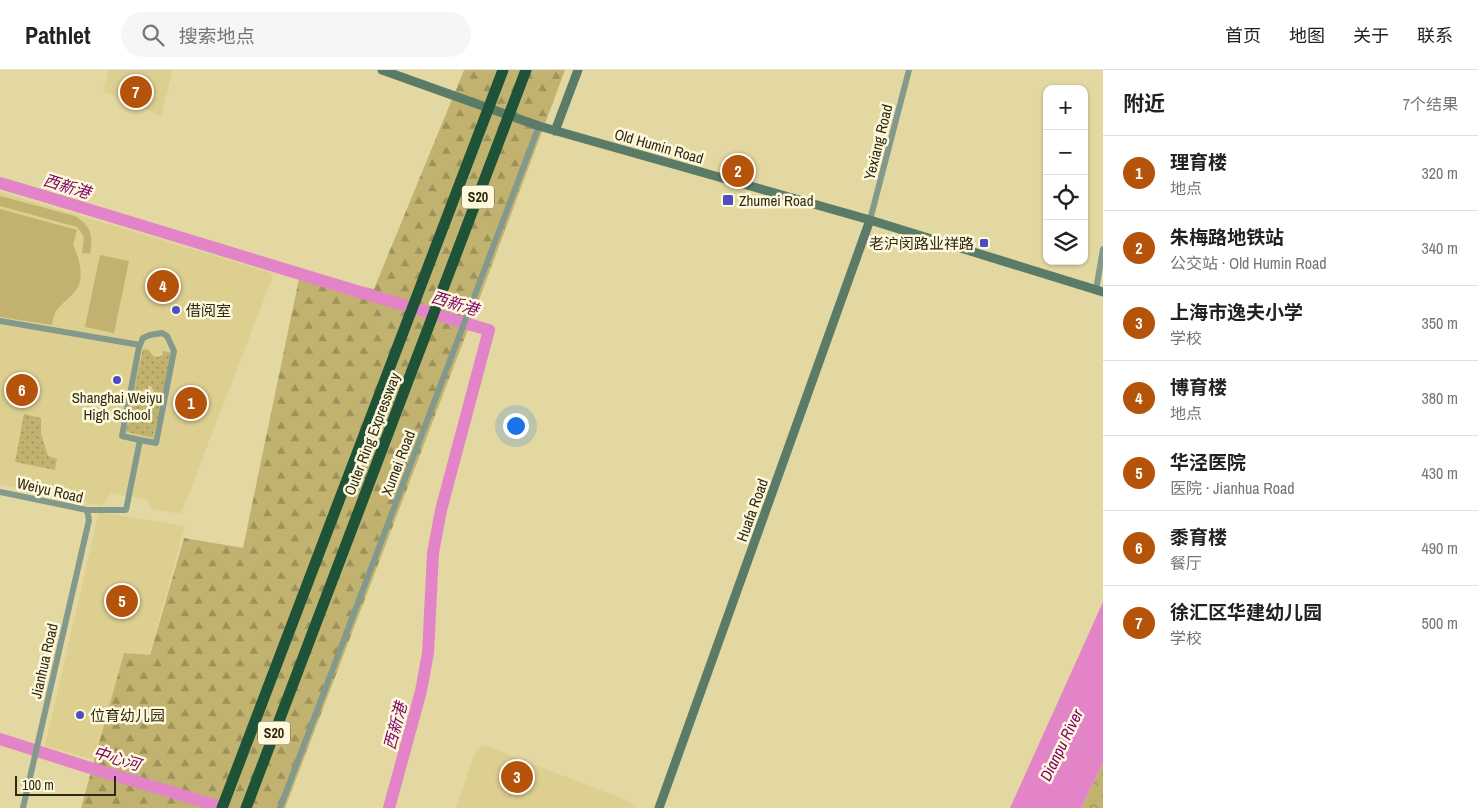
<!DOCTYPE html>
<html lang="zh">
<head>
<meta charset="utf-8">
<style>
	:root { --surface:#fff; --page:#f6f6f6; --text:#222; --muted:#767676; --line:#e0e0e0; --accent:#b45309 }
	body { margin:0; font-family:"Archivo Narrow","Noto Sans SC",sans-serif; background:var(--page); color:var(--text) }
	.controls { position:absolute; right:15px; top:15px; display:grid; overflow:hidden; border-radius:10px; box-shadow:0 1px 4px #0004 }
	.controls button { width:45px; height:45px; display:grid; place-items:center; padding:0; border:0; border-bottom:1px solid var(--line); background:var(--surface); color:var(--text); font:25px sans-serif }
	.scale { position:absolute; left:15px; bottom:12px; width:101px; box-sizing:border-box; padding-left:5px; border:2px solid #2e2a14; border-top:0; font-size:14px; line-height:18px; white-space:nowrap; color:#2e2a14; -webkit-text-stroke:4px #fef9dd; paint-order:stroke }
	.you { position:absolute; left:515px; top:355px; width:18px; height:18px; margin:-12px; border:4px solid #fff; border-radius:50%; background:#1a73e8; box-shadow:0 0 0 8px #1a73e833 }
	.badge { display:grid; place-items:center; width:32px; height:32px; border-radius:50%; background:var(--accent); color:#fff; font-size:16px; font-weight:700 }
	.pin { position:absolute; translate:-50% -50%; border:2px solid #fff; box-shadow:0 1px 5px #0006 }
	.list { margin:0; padding:0; list-style:none }
	h2 { display:flex; justify-content:space-between; align-items:center; height:65px; margin:0; padding:0 20px; font-size:21px }
	h2 small { font-size:16px; font-weight:400; color:var(--muted) }
	.list li { display:grid; grid-template-columns:32px 1fr auto; gap:15px; align-items:center; box-sizing:border-box; height:75px; padding:0 20px; border-top:1px solid var(--line) }
	.list b { display:block; font-size:19px; white-space:nowrap }
	.list p { margin:0; font-size:16px; white-space:nowrap; color:var(--muted) }
	.list em { font-size:16px; font-style:normal; color:var(--muted) }
	.icon { flex:none; width:28px; height:28px; fill:none; stroke:currentColor; stroke-width:2; stroke-linecap:round; stroke-linejoin:round }
	.map { position:relative; flex:none; width:1103px; height:738px; overflow:hidden }
	header { display:flex; align-items:center; gap:30px; box-sizing:border-box; height:70px; padding:0 25px; background:var(--surface); border-bottom:1px solid var(--line) }
	header strong { font-size:24px }
	nav { display:flex; gap:28px; margin-inline-start:auto; font-size:18px }
	.search { width:350px; height:45px; background:var(--page); display:flex; align-items:center; gap:12px; box-sizing:border-box; padding:0 18px; border-radius:28px; color:var(--muted); font-size:19px }
	main { display:flex }
	aside { flex:1; background:var(--surface) }
	.map>svg:first-child { display:block }
	.built { fill:#dccf90 }
	.grass { fill:url(#grass-dots) }
	.forest { fill:url(#forest-firs) }
	.park { fill:url(#park-crowns) }
	.pitch { fill:#c1b36f }
	.water { fill:#e384c9 }
	.lines { fill:none; stroke-linecap:round; stroke-linejoin:round }
	.river { stroke:#e384c9; stroke-width:12 }
	.street { stroke:#83998b; stroke-width:6 }
	.secondary { stroke:#5a7b67; stroke-width:9 }
	.highway { stroke:#1e5338; stroke-width:11 }
	.poi-dot { fill:#4e4cc3; stroke:#fef9dd; stroke-width:2 }
	.labels { text-anchor:middle; dominant-baseline:central; stroke-width:5; stroke-linejoin:round; paint-order:stroke }
	.shield { fill:#fef9dd; stroke:#6c6850; stroke-width:1 }
	.shield-label { font-size:14px; font-weight:bold; fill:#2e2a14 }
	.street-label { font-size:15px; fill:#2e2a14; stroke:#fef9dd }
	.poi-label { font-size:15px; fill:#2e2a14; stroke:#fef9dd; text-anchor:start }
	.water-label { font-size:16px; font-style:italic; fill:#7d0368; stroke:#fef9dd }
</style>
</head>
<body>
<header>
<strong>Pathlet</strong>
<div class="search"><svg class="icon" aria-label="search" viewBox="0 0 24 24"><circle cx="10" cy="10" r="6"/><path d="M15 15l6 6"/></svg>搜索地点</div>
<nav><a>首页</a><a>地图</a><a>关于</a><a>联系</a></nav>
</header>
<main>
<div class="map">
<svg width="1103" height="738" viewBox="0 0 1103 738">
	<defs>
		<pattern id="grass-dots" width="8" height="8" patternUnits="userSpaceOnUse" patternTransform="scale(1.25)"><rect width="8" height="8" fill="#c1b36f"/><path d="M2 2h.1M6 6h.1" fill="none" stroke="#9d925a" stroke-width="1.8" stroke-linecap="round"/></pattern>
		<pattern id="forest-firs" width="22" height="20" patternUnits="userSpaceOnUse" patternTransform="scale(1.25)"><rect width="22" height="20" fill="#c1b36f"/><path d="M5 1l3.5 6h-7zM16 11l3.5 6h-7z" fill="#9d925a"/></pattern>
		<pattern id="park-crowns" width="20" height="18" patternUnits="userSpaceOnUse" patternTransform="scale(1.25)"><rect width="20" height="18" fill="#c1b36f"/><path d="M2 6a3 3 0 1 1 6 0M12 15a3 3 0 1 1 6 0" fill="none" stroke="#9d925a"/></pattern>
	</defs>
	<rect width="100%" height="100%" fill="#e3d8a1"/>
	<!-- built -->
	<path class="built" d="M109,0H173L161,46L103,21Z
		M0,122L269,202L273,206L181,444L151,439L148,430L111,423L101,436L0,414Z
		M99,442L185,456L149,586L95,690L45,676Z
		M482,676H486L631,732L637,738H456L475,682Z"/>
	<!-- grass -->
	<path class="grass" d="M143,279L149,280L153,286L157,287L163,285V281L172,283L162,327L156,326L151,316H148V319H144L140,322L134,320Z
		M134,326L140,327L141,331L148,337L149,334H152L155,330L162,331L153,368L126,362Z
		M24,344L41,348V364L48,386L57,389L55,400L15,392Z"/>
	<!-- forest -->
	<path class="forest" d="M464,0H565L467,262L285,738H81L124,583L150,585L184,468L243,478L300,204L374,219Z"/>
	<!-- park -->
	<path class="park" d="M1103,693V738H1081Z"/>
	<!-- pitch -->
	<path class="pitch" d="M0,126L75,146C92,157 93,165 90,184L82,183L84,167L77,157L0,136Z
		M0,139L77,160L73,175C79,186 84,206 78,217C73,226 63,232 57,240C54,243 53,250 52,255L0,247Z
		M100,185L129,191L114,263L85,257Z"/>
	<!-- water -->
	<path class="water" d="M1103,532V693L1081,738H1010Z"/>
	<g class="lines">
		<!-- river -->
		<path class="river" d="M0,113C163,161 325,213 489,260L441,440L433,483L428,583L421,621L389,738
			M0,669L84,696L225,738"/>
		<!-- street -->
		<path class="street" d="M870,150L909,0
			M1096,220L1103,179
			M0,251L140,275
			M0,422L87,440L89,450L23,738
			M87,440H126L140,370L122,366L139,277L143,268L150,265L162,263L167,266L174,281L156,373L140,370
			M280,738L539,56"/>
		<!-- secondary -->
		<path class="secondary" d="M382,0L539,56L870,150L1103,222
			M555,61L578,0
			M659,738L870,150"/>
		<!-- highway -->
		<path class="highway" d="M222,738L503,0
			M246,738L526,0"/>
	</g>
	<!-- markers -->
	<g class="poi-dot">
		<rect x="722" y="124" width="12" height="12" rx="2.5"/>
		<rect x="979" y="168" width="10" height="10" rx="2.5"/>
		<circle cx="176" cy="240" r="5"/>
		<circle cx="117" cy="310" r="5"/>
		<circle cx="80" cy="645" r="5"/>
	</g>
	<g class="labels">
		<!-- shield labels -->
		<g class="shield">
			<rect x="462" y="115.5" width="32" height="23" rx="4"/>
			<rect x="258" y="651.5" width="32" height="23" rx="4"/>
		</g>
		<g class="shield-label">
			<text x="478" y="127">S20</text>
			<text x="274" y="663">S20</text>
		</g>
		<!-- street labels -->
		<g class="street-label">
			<text transform="translate(878 72) rotate(-76)">Yexiang Road</text>
			<text transform="translate(659 76) rotate(16)">Old Humin Road</text>
			<text transform="translate(372 364) rotate(-69)">Outer Ring Expressway</text>
			<text transform="translate(398 393) rotate(-69)">Xumei Road</text>
			<text transform="translate(50 420) rotate(13)">Weiyu Road</text>
			<text transform="translate(752 440) rotate(-70)">Huafa Road</text>
			<text transform="translate(44 591) rotate(-77)">Jianhua Road</text>
		</g>
		<!-- poi labels -->
		<g class="poi-label">
			<text x="739" y="130">Zhumei Road</text>
			<text x="974" y="173" text-anchor="end">老沪闵路业祥路</text>
			<text x="186" y="240">借阅室</text>
			<text x="117" y="327" text-anchor="middle">Shanghai Weiyu<tspan x="117" dy="17">High School</tspan></text>
			<text x="90" y="645">位育幼儿园</text>
		</g>
		<!-- water labels -->
		<g class="water-label">
			<text transform="translate(67 116) rotate(17)">西新港</text>
			<text transform="translate(455 233) rotate(17)">西新港</text>
			<text transform="translate(395 656) rotate(-75)">西新港</text>
			<text transform="translate(1061 675) rotate(-64)">Dianpu River</text>
			<text transform="translate(117 688) rotate(17)">中心河</text>
		</g>
	</g>
</svg>
<div class="controls">
<button>+</button>
<button>−</button>
<button><svg class="icon" aria-label="locate" viewBox="0 0 24 24"><circle cx="12" cy="12" r="6"/><path d="M12 2v4M12 18v4M2 12h4M18 12h4"/></svg></button>
<button><svg class="icon" aria-label="layers" viewBox="0 0 24 24"><path d="M12 4l9 5-9 5-9-5zM3 14l9 5 9-5"/></svg></button>
</div>
<div class="scale">100 m</div>
<div class="you"></div>
<div class="pin badge" style="left:191px;top:333px">1</div>
<div class="pin badge" style="left:738px;top:101px">2</div>
<div class="pin badge" style="left:517px;top:707px">3</div>
<div class="pin badge" style="left:163px;top:216px">4</div>
<div class="pin badge" style="left:122px;top:531px">5</div>
<div class="pin badge" style="left:22px;top:320px">6</div>
<div class="pin badge" style="left:136px;top:22px">7</div>
</div>
<aside>
<h2>附近<small>7个结果</small></h2>
<ul class="list">
<li><span class="badge">1</span><div><b>理育楼</b><p>地点</p></div><em>320 m</em></li>
<li><span class="badge">2</span><div><b>朱梅路地铁站</b><p>公交站 · Old Humin Road</p></div><em>340 m</em></li>
<li><span class="badge">3</span><div><b>上海市逸夫小学</b><p>学校</p></div><em>350 m</em></li>
<li><span class="badge">4</span><div><b>博育楼</b><p>地点</p></div><em>380 m</em></li>
<li><span class="badge">5</span><div><b>华泾医院</b><p>医院 · Jianhua Road</p></div><em>430 m</em></li>
<li><span class="badge">6</span><div><b>黍育楼</b><p>餐厅</p></div><em>490 m</em></li>
<li><span class="badge">7</span><div><b>徐汇区华建幼儿园</b><p>学校</p></div><em>500 m</em></li>
</ul>
</aside>
</main>
</body>
</html>
